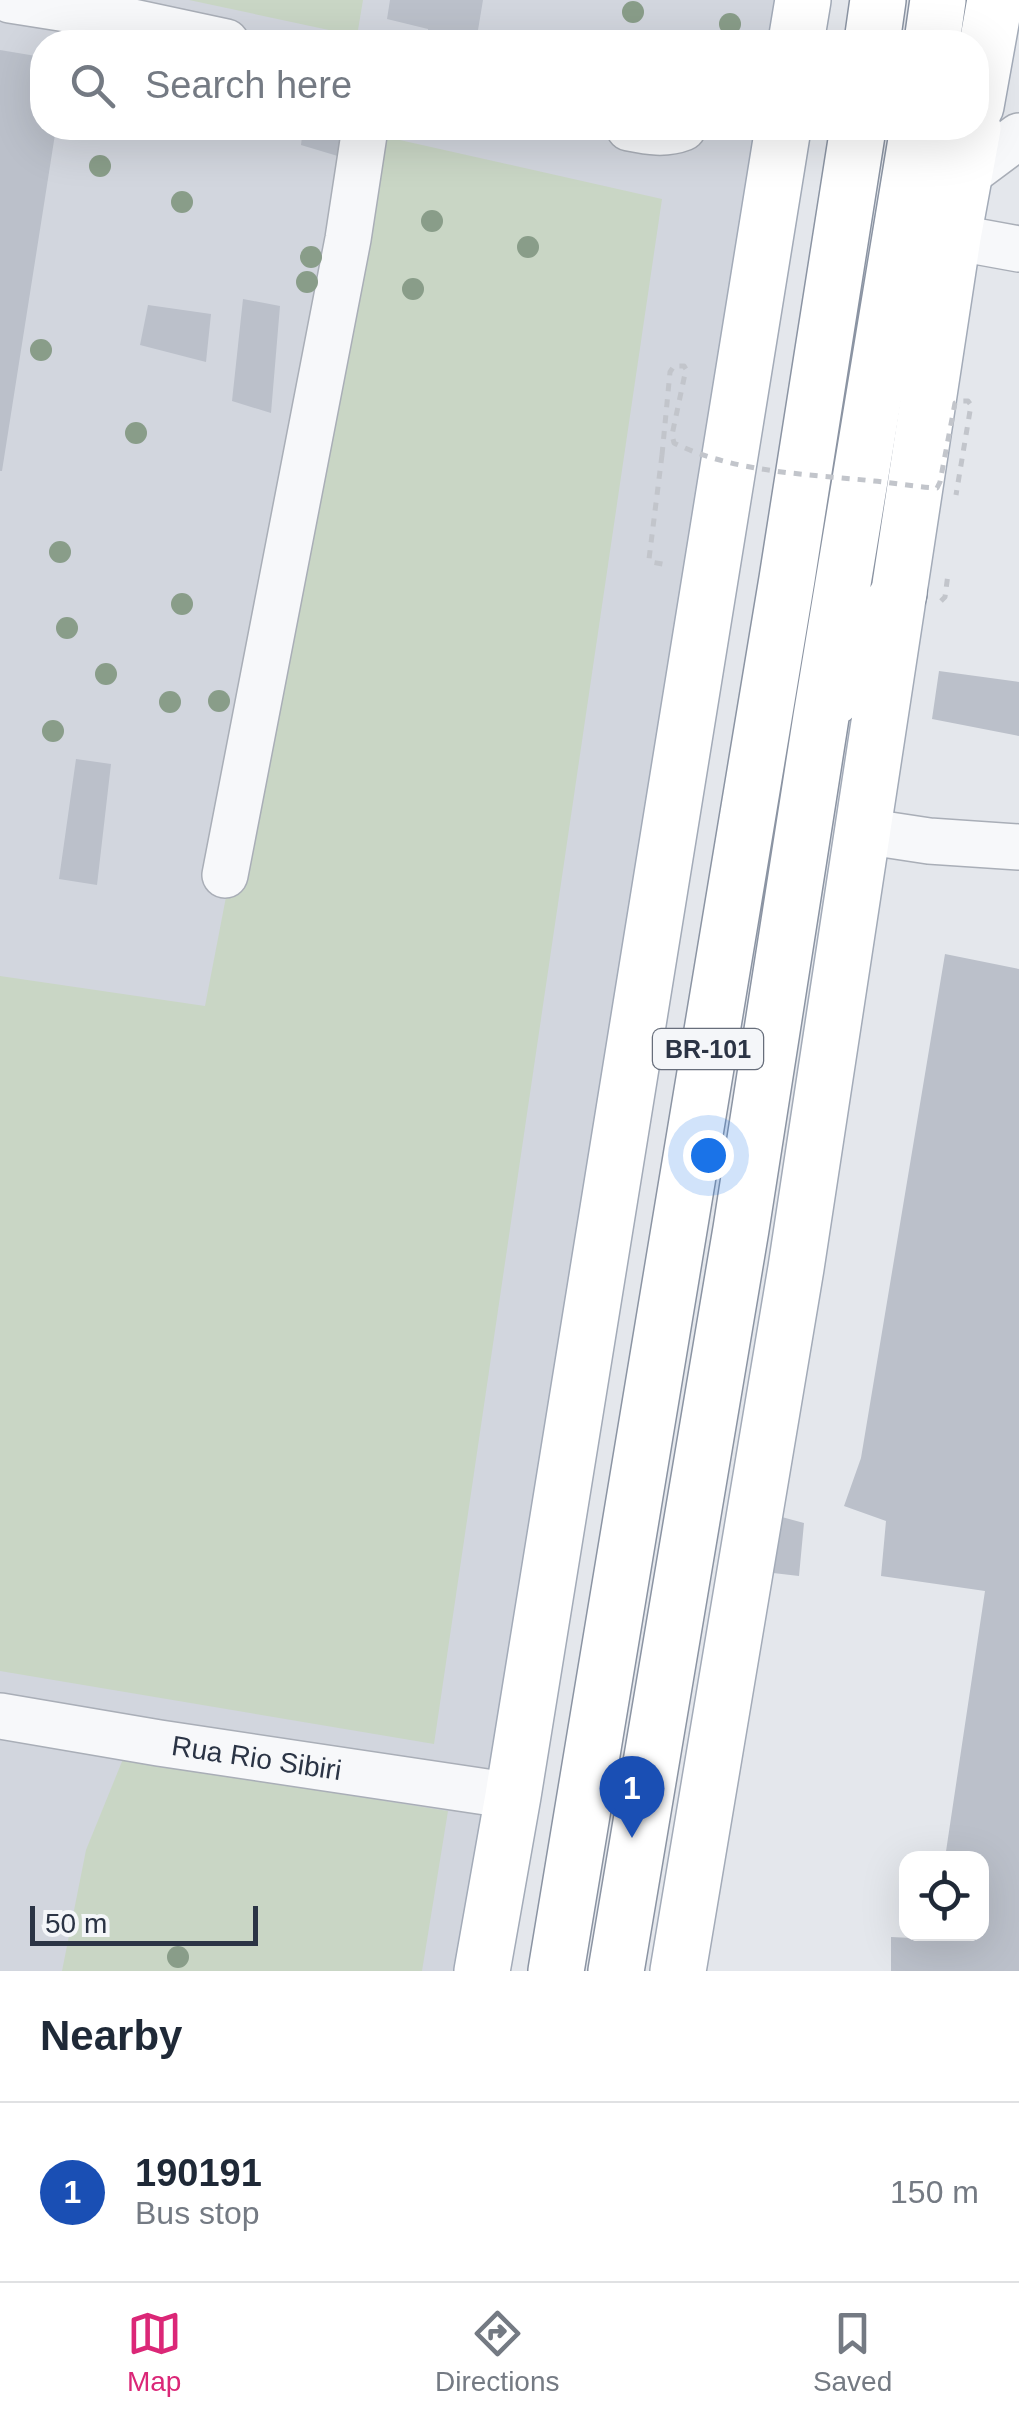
<!DOCTYPE html>
<html lang="en">
<head>
<meta charset="utf-8">
<style>
	:root { --surface:#fff; --page:#f2f2f3; --text:#1f2937; --muted:#747a83; --line:#e0e1e3; --accent:#db2777 }
	body { margin:0; font-family:Helvetica,sans-serif; background:var(--page); color:var(--text) }
	.controls { position:absolute; right:30px; bottom:30px; display:grid; overflow:hidden; border-radius:20px; box-shadow:0 10px 40px #0002 }
	.controls button { width:90px; height:90px; display:grid; place-items:center; padding:0; border:0; border-bottom:2px solid var(--line); background:var(--surface); color:var(--text); font:50px sans-serif }
	.scale { position:absolute; left:30px; bottom:25px; width:228px; box-sizing:border-box; padding-left:10px; border:5px solid #2b3445; border-top:0; font-size:28px; line-height:35px; white-space:nowrap; color:#2b3445; -webkit-text-stroke:8px #f4f6f9; paint-order:stroke }
	.you { position:absolute; left:708px; top:1155px; width:35px; height:35px; margin:-25px; border:8px solid #fff; border-radius:50%; background:#1a73e8; box-shadow:0 0 0 15px #1a73e833 }
	.badge { display:grid; place-items:center; width:65px; height:65px; border-radius:50%; background:var(--accent); color:#fff; font-size:32px; font-weight:700 }
	.pin { position:absolute; translate:-50% -82px; filter:drop-shadow(0 2px 5px #0008) }
	.pin::after { content:''; position:absolute; top:52px; width:35px; height:30px; background:inherit; clip-path:polygon(0 0,100% 0,50% 100%) }
	.list { margin:0; padding:0; list-style:none }
	h2 { display:flex; justify-content:space-between; align-items:center; height:130px; margin:0; padding:0 40px; font-size:42px }
	h2 small { font-size:32px; font-weight:400; color:var(--muted) }
	.list li { display:grid; grid-template-columns:65px 1fr auto; gap:30px; align-items:center; box-sizing:border-box; height:180px; padding:0 40px; border-top:2px solid var(--line) }
	.list b { display:block; font-size:38px; white-space:nowrap }
	.list p { margin:0; font-size:32px; white-space:nowrap; color:var(--muted) }
	.list em { font-size:32px; font-style:normal; color:var(--muted) }
	.icon { flex:none; width:55px; height:55px; fill:none; stroke:currentColor; stroke-width:2; stroke-linecap:round; stroke-linejoin:round }
	.map { position:relative; flex:none; width:1019px; height:1971px; overflow:hidden }
	.search { position:absolute; background:var(--surface); box-shadow:0 10px 40px #0002; left:30px; right:30px; top:30px; height:110px; display:flex; align-items:center; gap:25px; box-sizing:border-box; padding:0 35px; border-radius:40px; color:var(--muted); font-size:38px }
	.sheet { height:310px; background:var(--surface) }
	nav { display:flex; justify-content:space-around; align-items:center; box-sizing:border-box; height:140px; border-top:2px solid var(--line); background:var(--surface); font-size:28px; color:var(--muted) }
	nav a { display:grid; justify-items:center; gap:5px }
	nav .on { color:var(--accent) }
	.map>svg:first-child { display:block }
	.built { fill:#d2d6de }
	.green { fill:#c9d6c5 }
	.building { fill:#bbc0ca }
	.lines { fill:none; stroke-linecap:round; stroke-linejoin:round }
	.minor-casing { stroke:#a9aeb7; stroke-width:48 }
	.major-casing { stroke:#a3abb8; stroke-width:58 }
	.highway-casing { stroke:#8b94a3; stroke-width:58 }
	.path { stroke:#c2c5cb; stroke-width:5; stroke-dasharray:8 8; stroke-linecap:butt }
	.minor { stroke:#f7f8fa; stroke-width:45 }
	.major { stroke:#fff; stroke-width:55 }
	.highway { stroke:#fff; stroke-width:55 }
	.path-bridge { stroke:#c2c5cb; stroke-width:5; stroke-dasharray:8 8; stroke-linecap:butt }
	.tree { fill:#899d89 }
	.labels { text-anchor:middle; dominant-baseline:central; stroke-width:8; stroke-linejoin:round; paint-order:stroke }
	.shield { fill:#f4f6f9; stroke:#676e7b; stroke-width:2.5 }
	.shield-label { font-size:25px; font-weight:bold; fill:#2b3445 }
	.street-label { font-size:28px; fill:#2b3445; stroke:#f4f6f9 }
</style>
</head>
<body>
<div class="map">
<svg width="1019" height="1971" viewBox="0 0 1019 1971">
	<rect width="100%" height="100%" fill="#e4e7ec"/>
	<!-- built -->
	<path class="built" d="M0,0H805L798,42H42V128H785L497,1971H0Z"/>
	<!-- green -->
	<path class="green" d="M189,0H363L357,36Z
		M373,134L662,199L434,1744L0,1671V976L205,1006Z
		M123,1759L448,1811L422,1971H62L86,1850Z"/>
	<!-- building -->
	<path class="building" d="M390,0H483L476,42L428,40V29L387,19Z
		M0,50L42,57V128H56L2,471H0Z
		M303,128H345L341,157L301,145Z
		M243,299L280,306L271,413L232,401Z
		M148,305L211,314L206,362L140,345Z
		M939,671L1019,682V736L932,719Z
		M76,759L111,764L97,885L59,879Z
		M945,954L1019,969V1971H891V1937L932,1939L933,1934H982V1858H945L985,1591L881,1576L886,1521L844,1506L861,1458Z
		M778,1516L804,1523L799,1576L773,1573Z"/>
	<g class="lines">
		<!-- minor casing -->
		<g class="minor-casing">
			<g id="minor">
				<path d="M10,0L86,12L226,42"/>
				<path d="M629,128C649,132 665,135 683,128"/>
				<path d="M964,177L1019,136"/>
				<path d="M953,237L1019,249"/>
				<path d="M863,831L929,841L1019,847"/>
				<path d="M225,875L348,239L365,128"/>
				<path id="s1" d="M0,1716L159,1743L513,1796"/>
			</g>
		</g>
		<!-- major casing -->
		<g class="major-casing">
			<path id="major" d="M796,42L803,0
				M976,106L995,0
				M482,1971L513,1796L783,128
				M678,1971L796,1268L953,237L973,128"/>
		</g>
		<!-- highway casing -->
		<g class="highway-casing">
			<path id="highway" d="M872,42L878,0
				M932,42L938,0
				M834,697L899,593
				M556,1971L787,579L858,128
				M616,1971L741,1229L821,717L918,128"/>
		</g>
		<!-- path -->
		<path class="path" d="M662,455L649,559L651,562L668,565
			M941,601L945,597L948,574"/>
		<!-- minor -->
		<use href="#minor" class="minor"/>
		<!-- major -->
		<use href="#major" class="major"/>
		<!-- highway -->
		<use href="#highway" class="highway"/>
		<!-- path-bridge -->
		<path class="path-bridge" d="M662,455L670,372L674,366H684L686,369L672,435L674,443C735,473 808,474 874,481C895,483 916,487 937,488L940,482L955,403L959,401H968L971,405L956,495"/>
	</g>
	<!-- trees -->
	<g class="tree">
		<circle cx="633" cy="12" r="11"/>
		<circle cx="730" cy="24" r="11"/>
		<circle cx="100" cy="166" r="11"/>
		<circle cx="182" cy="202" r="11"/>
		<circle cx="432" cy="221" r="11"/>
		<circle cx="528" cy="247" r="11"/>
		<circle cx="311" cy="257" r="11"/>
		<circle cx="307" cy="282" r="11"/>
		<circle cx="413" cy="289" r="11"/>
		<circle cx="41" cy="350" r="11"/>
		<circle cx="136" cy="433" r="11"/>
		<circle cx="60" cy="552" r="11"/>
		<circle cx="182" cy="604" r="11"/>
		<circle cx="67" cy="628" r="11"/>
		<circle cx="106" cy="674" r="11"/>
		<circle cx="219" cy="701" r="11"/>
		<circle cx="170" cy="702" r="11"/>
		<circle cx="53" cy="731" r="11"/>
		<circle cx="178" cy="1957" r="11"/>
	</g>
	<g class="labels">
		<!-- shield labels -->
		<rect class="shield" x="653" y="1029" width="110" height="40" rx="8"/>
		<g class="shield-label">
			<text x="708" y="1049">BR-101</text>
		</g>
		<!-- street labels -->
		<g class="street-label">
			<text stroke="none"><textPath href="#s1" startOffset="260">Rua Rio Sibiri</textPath></text>
		</g>
	</g>
</svg>
<div class="controls">
<button><svg class="icon" aria-label="locate" viewBox="0 0 24 24"><circle cx="12" cy="12" r="6"/><path d="M12 2v4M12 18v4M2 12h4M18 12h4"/></svg></button>
</div>
<div class="scale">50 m</div>
<div class="you"></div>
<div class="pin badge" style="left:632px;top:1838px;background:#1a4fb4">1</div>
<div class="search"><svg class="icon" aria-label="search" viewBox="0 0 24 24"><circle cx="10" cy="10" r="6"/><path d="M15 15l6 6"/></svg>Search here</div>
</div>
<section class="sheet">
<h2>Nearby<small></small></h2>
<ul class="list">
<li><span class="badge" style="background:#1a4fb4">1</span><div><b>190191</b><p>Bus stop</p></div><em>150 m</em></li>
</ul>
</section>
<nav>
<a class="on"><svg class="icon" aria-label="map" viewBox="0 0 24 24"><path d="M3 6l6-2 6 2 6-2v14l-6 2-6-2-6 2zM9 4v14M15 6v14"/></svg>Map</a>
<a><svg class="icon" aria-label="directions" viewBox="0 0 24 24"><path d="M12 3l9 9-9 9-9-9zM9 14v-3h6M13 9l2 2-2 2"/></svg>Directions</a>
<a><svg class="icon" aria-label="saved" viewBox="0 0 24 24"><path d="M7 4h10v16l-5-4-5 4z"/></svg>Saved</a>
</nav>
</body>
</html>
